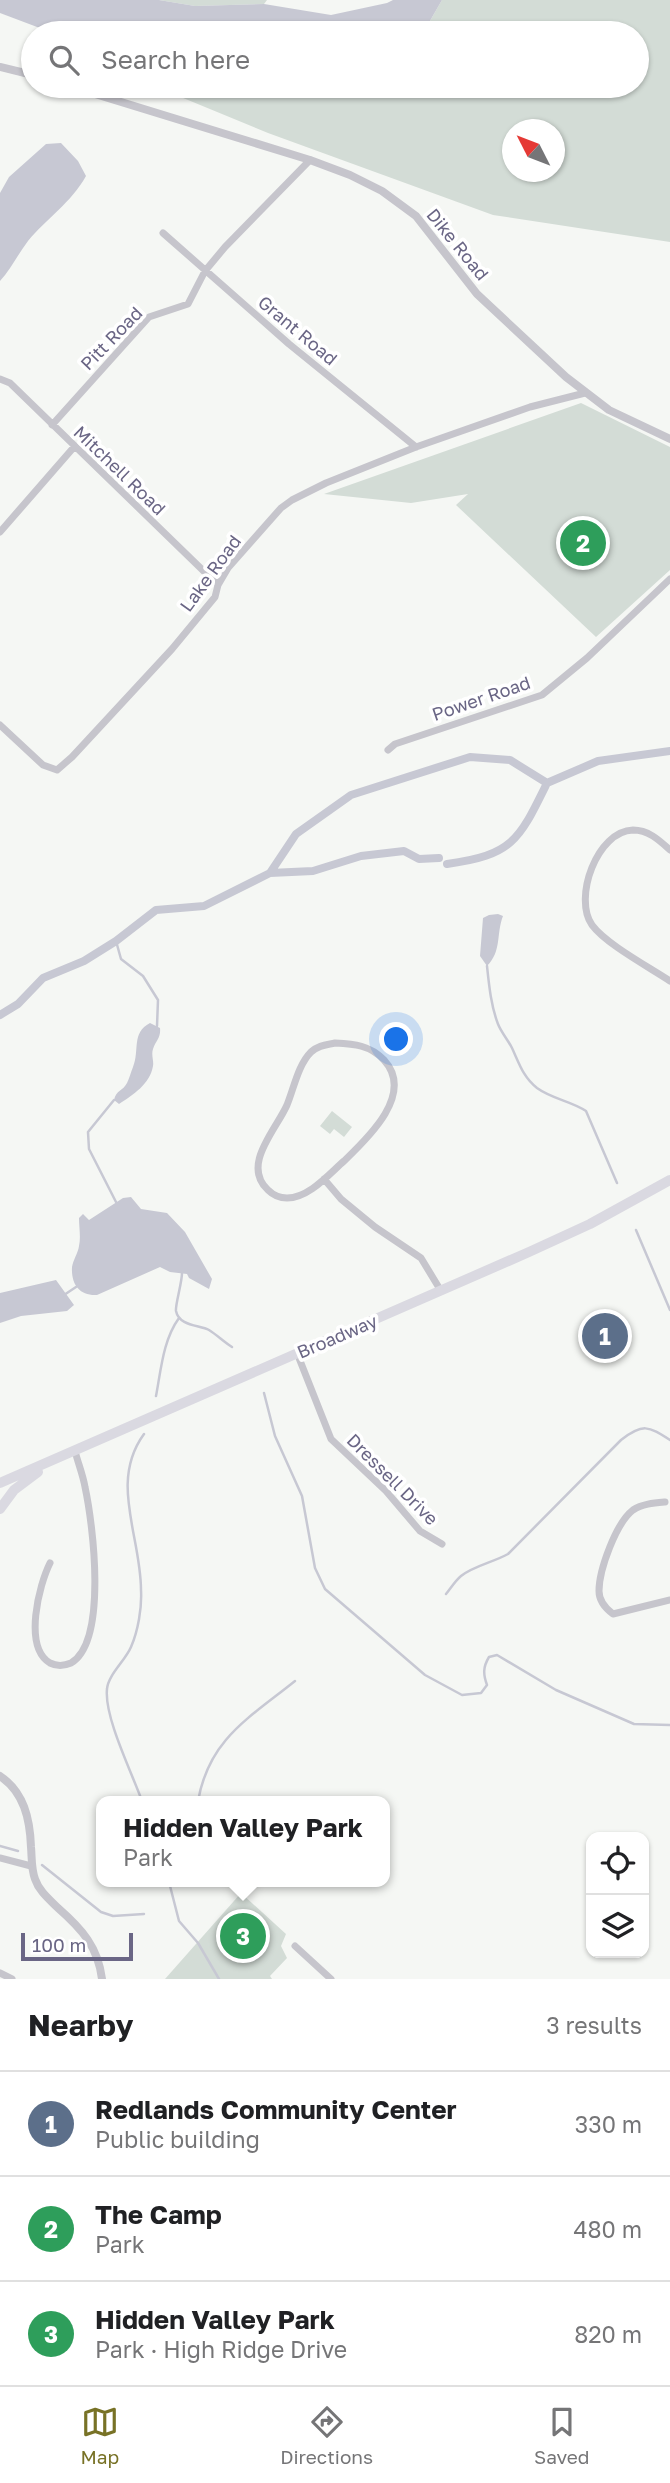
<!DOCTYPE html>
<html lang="en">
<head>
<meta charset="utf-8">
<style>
	:root { --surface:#fff; --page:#f6f6f6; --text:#202124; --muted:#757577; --line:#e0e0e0; --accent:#787226 }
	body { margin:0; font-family:"Golos Text",sans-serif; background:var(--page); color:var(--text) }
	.controls { position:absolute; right:21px; bottom:21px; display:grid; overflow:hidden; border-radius:14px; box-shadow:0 2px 5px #0004 }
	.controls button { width:63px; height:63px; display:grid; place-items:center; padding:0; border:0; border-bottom:2px solid var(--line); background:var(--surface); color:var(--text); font:35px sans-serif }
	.compass { position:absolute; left:502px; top:119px; width:63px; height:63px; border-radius:50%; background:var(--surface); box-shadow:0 2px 5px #0004; rotate:312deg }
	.scale { position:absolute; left:21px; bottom:18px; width:112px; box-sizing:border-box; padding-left:7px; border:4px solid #6a6685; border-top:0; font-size:19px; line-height:24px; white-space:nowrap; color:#6a6685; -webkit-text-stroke:5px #fff; paint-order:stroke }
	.you { position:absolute; left:397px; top:1040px; width:24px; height:24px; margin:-18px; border:5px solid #fff; border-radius:50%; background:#1a73e8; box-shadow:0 0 0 10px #1a73e833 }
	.badge { display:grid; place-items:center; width:46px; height:46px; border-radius:50%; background:var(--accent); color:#fff; font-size:23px; font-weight:700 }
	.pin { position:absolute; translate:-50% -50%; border:4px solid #fff; box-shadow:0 2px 7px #0006 }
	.popup { position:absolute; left:96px; top:1796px; width:294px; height:91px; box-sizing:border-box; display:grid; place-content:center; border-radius:14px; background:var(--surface); filter:drop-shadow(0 2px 5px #0005); font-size:23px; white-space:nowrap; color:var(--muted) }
	.popup b { font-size:26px; color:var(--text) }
	.popup::after { content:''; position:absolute; left:50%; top:100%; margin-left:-14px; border:14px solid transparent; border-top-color:var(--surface) }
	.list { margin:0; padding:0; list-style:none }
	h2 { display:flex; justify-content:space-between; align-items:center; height:91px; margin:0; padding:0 28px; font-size:30px }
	h2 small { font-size:23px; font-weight:400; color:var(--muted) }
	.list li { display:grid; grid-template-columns:46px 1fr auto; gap:21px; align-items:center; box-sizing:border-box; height:105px; padding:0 28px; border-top:2px solid var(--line) }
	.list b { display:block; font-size:26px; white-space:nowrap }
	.list p { margin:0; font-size:23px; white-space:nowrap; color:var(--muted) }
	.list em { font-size:23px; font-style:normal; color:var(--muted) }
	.icon { flex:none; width:38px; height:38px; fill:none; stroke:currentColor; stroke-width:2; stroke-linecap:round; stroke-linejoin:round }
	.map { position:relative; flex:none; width:670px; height:1979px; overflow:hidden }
	.search { position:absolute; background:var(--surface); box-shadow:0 2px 5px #0004; left:21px; right:21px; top:21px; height:77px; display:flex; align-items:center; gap:18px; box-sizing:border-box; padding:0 24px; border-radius:38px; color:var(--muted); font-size:26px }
	.sheet { height:406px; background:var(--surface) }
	nav { display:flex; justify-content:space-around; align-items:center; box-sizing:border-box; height:98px; border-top:2px solid var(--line); background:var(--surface); font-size:19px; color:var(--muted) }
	nav a { display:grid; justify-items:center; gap:4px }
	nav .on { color:var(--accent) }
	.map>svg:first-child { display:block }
	.green { fill:#d3dcd6; fill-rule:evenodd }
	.water { fill:#c7c8d3 }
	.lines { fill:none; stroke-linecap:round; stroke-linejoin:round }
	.stream { stroke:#c7c8d3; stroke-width:2.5 }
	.canal { stroke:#c7c8d3; stroke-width:8 }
	.minor { stroke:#c6c5cc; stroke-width:7 }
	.tertiary { stroke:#c6c5cc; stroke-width:8 }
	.primary { stroke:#dad9e1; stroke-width:10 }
	.labels { text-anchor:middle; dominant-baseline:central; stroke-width:7; stroke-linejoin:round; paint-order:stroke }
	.street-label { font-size:18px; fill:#6a6685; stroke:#fff }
</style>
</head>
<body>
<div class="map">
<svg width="670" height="1979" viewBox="0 0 670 1979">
	<rect width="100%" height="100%" fill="#f5f7f4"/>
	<!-- green -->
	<path class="green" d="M159,0H267L264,4L195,6Z
		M442,0H670V242L493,215L268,133L171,93L160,86H637V33H423ZM512,130H554V172H512Z
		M581,403L670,447V570L596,637L456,505L468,494L411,503L324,494Z
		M332,1111L352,1127L344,1137L334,1129L330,1134L320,1126Z
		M241,1893L286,1934L281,1946L287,1958L270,1976L272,1979H165Z"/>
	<!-- water -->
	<path class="water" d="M0,0H159L195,6L264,4L331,15L387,3L393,0H442L423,33H53L0,13Z
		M61,143L78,161L86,176C71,203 47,218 28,241C18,254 11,269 0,281V193L9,177L46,144Z
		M498,914L503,916C496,934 502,951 487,966L480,956L483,918L489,915Z
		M150,1023L160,1028C161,1038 156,1040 153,1049C151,1055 154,1061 153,1066C150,1084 133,1095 119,1104L114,1100C116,1090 123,1091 127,1083C129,1079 131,1072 133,1067C140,1050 131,1033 150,1023Z
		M131,1197L141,1209L167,1213L185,1232L212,1279L209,1289L189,1278L187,1274L170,1272L160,1267L97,1295C80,1296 71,1285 72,1267C73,1260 78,1253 79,1246C81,1237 79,1227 79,1218L83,1214L89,1220L123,1198Z
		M56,1280L74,1305L67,1311L21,1316L0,1323V1293Z"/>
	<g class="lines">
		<!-- stream -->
		<path class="stream" d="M116,941L121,959L143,976L158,1000L157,1026
			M487,966C489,985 491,1006 498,1024C501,1032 508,1040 512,1048C519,1063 523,1077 537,1088C552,1099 571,1101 586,1111L617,1183
			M114,1100L88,1132L89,1149L116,1202
			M636,1230L670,1310
			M182,1273C182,1283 175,1305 176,1311C179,1326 199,1325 209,1330C217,1335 224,1342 232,1347
			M64,1295L76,1287
			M264,1393L275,1436L302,1496L315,1568L325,1589L425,1675L462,1695L481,1693L487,1685C483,1674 483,1667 489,1657L497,1655L556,1690L634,1724L670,1725
			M156,1396C161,1370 163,1340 179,1318
			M446,1594C451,1588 455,1581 461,1576C473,1566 494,1562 508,1554L621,1440C643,1423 648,1426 670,1440
			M142,1801C132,1773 104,1717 107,1689C108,1675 125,1661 131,1647C138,1631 142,1608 141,1590C141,1536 109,1482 144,1434
			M198,1801C209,1739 249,1718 295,1681
			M0,1846L18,1851
			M42,1865L101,1912L113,1916L144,1914
			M169,1882L179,1921L198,1943L219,1979
			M203,1882L204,1885"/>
		<!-- canal -->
		<path class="canal" d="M447,864C513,855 519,840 547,783L598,761L670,751
			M270,873L313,871L361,856L404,851L419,859L439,858
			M0,1015L18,1004L43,978L84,961L116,941L156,910L204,906L270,873L296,834L351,795L470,757L510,760L547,783"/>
		<!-- minor -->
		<path class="minor" d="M163,233L289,344L416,447
			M0,379L10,383L218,585
			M52,425L149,317L188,304L205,271L225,247L310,160
			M0,532L74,447
			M0,725L43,765L57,770L72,757L172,649L215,597L218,585L228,568L281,508L292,500L326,483L416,447L530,407L585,393
			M388,750L395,744L542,695L587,658L670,579
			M670,850C660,841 649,830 633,830C597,831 573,898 592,925C606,944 649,967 670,981
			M335,1043C354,1044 370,1045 384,1060C415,1094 368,1138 344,1161C329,1174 309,1198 287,1198C280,1198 273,1195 268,1190C241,1165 276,1130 287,1105C294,1088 298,1065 311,1052C319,1045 326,1045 335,1043Z
			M324,1179L341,1199L375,1227L421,1258L441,1291
			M297,1353L331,1439L386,1491L420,1531L442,1544
			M665,1502C654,1503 642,1504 633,1510C616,1523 599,1570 599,1591C599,1601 605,1608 613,1614L670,1600
			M50,1563C39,1585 23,1647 50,1663C56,1666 64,1666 71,1663C108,1641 93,1524 85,1487C83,1475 78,1463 75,1451
			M0,1858L31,1866
			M295,1946L331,1979
			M0,1973L12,1979"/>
		<!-- tertiary -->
		<path class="tertiary" d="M0,67L33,75
			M69,86L310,160L350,175L382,191L416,216L477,294L566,377L609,410L670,439
			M0,1776C24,1792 30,1819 31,1847C32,1858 31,1868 35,1879C39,1891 49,1899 58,1908C82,1929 98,1947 102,1979"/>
		<!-- primary -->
		<path class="primary" d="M0,1483L529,1252L590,1224L670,1180
			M0,1509L14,1490L38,1472"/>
	</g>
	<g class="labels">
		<!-- street labels -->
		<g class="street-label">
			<text transform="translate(458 244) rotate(51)">Dike Road</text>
			<text transform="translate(298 330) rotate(40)">Grant Road</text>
			<text transform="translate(111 338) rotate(-46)">Pitt Road</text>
			<text transform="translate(120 470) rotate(44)">Mitchell Road</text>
			<text transform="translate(210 573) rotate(-54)">Lake Road</text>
			<text transform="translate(481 698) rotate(-19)">Power Road</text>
			<text transform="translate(337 1336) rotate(-23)">Broadway</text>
			<text transform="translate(393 1479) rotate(45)">Dressell Drive</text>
		</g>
	</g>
</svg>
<div class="controls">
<button><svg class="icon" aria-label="locate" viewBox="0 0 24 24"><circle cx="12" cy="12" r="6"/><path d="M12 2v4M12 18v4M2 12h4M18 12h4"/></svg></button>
<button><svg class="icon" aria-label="layers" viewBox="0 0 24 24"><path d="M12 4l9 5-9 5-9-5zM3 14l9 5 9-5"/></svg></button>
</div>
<svg class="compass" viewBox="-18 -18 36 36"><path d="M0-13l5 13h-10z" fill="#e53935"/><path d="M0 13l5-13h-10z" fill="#757577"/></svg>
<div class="scale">100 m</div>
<div class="you"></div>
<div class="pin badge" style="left:605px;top:1336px;background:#5c6f8a">1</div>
<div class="pin badge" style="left:583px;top:543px;background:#2e9e5b">2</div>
<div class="pin badge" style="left:243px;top:1936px;background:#2e9e5b">3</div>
<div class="popup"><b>Hidden Valley Park</b>Park</div>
<div class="search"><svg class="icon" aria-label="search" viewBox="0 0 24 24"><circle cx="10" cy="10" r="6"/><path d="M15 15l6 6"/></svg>Search here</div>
</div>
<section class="sheet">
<h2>Nearby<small>3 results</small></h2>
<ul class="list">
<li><span class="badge" style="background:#5c6f8a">1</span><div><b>Redlands Community Center</b><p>Public building</p></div><em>330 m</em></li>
<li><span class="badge" style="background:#2e9e5b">2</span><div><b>The Camp</b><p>Park</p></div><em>480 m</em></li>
<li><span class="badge" style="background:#2e9e5b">3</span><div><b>Hidden Valley Park</b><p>Park · High Ridge Drive</p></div><em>820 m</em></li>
</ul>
</section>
<nav>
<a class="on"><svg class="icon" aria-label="map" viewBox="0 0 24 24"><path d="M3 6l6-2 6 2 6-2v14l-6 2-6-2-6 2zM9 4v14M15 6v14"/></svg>Map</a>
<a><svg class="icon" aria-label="directions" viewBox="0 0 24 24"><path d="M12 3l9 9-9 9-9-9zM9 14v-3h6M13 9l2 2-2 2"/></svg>Directions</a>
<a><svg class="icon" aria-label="saved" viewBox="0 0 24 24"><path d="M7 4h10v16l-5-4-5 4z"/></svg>Saved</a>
</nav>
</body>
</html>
